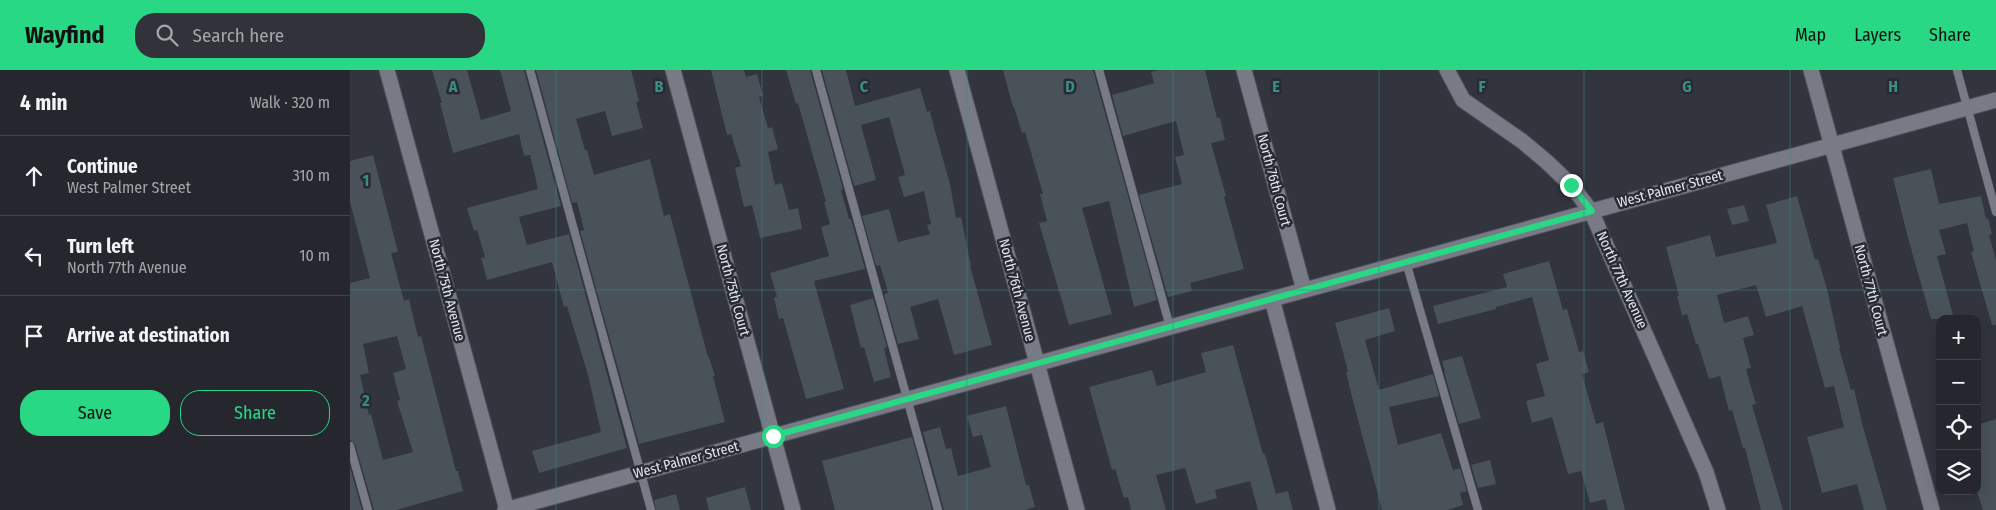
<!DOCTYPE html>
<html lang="en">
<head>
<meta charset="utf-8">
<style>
	:root { --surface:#26272e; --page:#32333a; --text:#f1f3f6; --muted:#a4a5aa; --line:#42444a; --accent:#29d885 }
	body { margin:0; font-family:"Fira Sans Condensed",sans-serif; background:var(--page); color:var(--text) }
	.controls { position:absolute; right:15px; bottom:15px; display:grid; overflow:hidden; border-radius:10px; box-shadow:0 5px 20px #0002 }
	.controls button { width:45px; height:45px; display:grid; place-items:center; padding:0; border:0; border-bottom:1px solid var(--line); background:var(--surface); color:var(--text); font:25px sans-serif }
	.stop { position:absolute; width:15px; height:15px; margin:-11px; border:4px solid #29d885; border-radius:50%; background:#fff }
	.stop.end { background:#29d885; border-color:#fff; box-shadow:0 1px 5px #0008 }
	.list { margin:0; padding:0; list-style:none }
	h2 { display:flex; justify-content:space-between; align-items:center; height:65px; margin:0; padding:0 20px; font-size:21px }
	h2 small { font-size:16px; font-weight:400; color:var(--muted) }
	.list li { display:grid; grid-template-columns:32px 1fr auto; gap:15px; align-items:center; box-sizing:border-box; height:80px; padding:0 20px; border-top:1px solid var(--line) }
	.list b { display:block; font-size:19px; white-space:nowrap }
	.list p { margin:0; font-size:16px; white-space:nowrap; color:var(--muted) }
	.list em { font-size:16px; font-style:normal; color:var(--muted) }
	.actions { display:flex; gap:10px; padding:15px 20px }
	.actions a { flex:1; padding:11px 0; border:1px solid var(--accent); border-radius:20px; text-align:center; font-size:18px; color:var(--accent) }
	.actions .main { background:var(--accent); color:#111 }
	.icon { flex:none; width:28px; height:28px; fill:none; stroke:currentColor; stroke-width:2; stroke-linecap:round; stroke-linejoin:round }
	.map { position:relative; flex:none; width:1646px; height:440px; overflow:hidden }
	header { display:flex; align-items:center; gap:30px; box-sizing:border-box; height:70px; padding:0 25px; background:var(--accent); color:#111 }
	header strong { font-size:24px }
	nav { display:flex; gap:28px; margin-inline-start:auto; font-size:18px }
	.search { width:350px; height:45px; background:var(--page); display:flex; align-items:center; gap:12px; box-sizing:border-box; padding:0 18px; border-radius:20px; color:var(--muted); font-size:19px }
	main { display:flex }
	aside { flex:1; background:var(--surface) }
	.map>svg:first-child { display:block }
	.building { fill:#495159; fill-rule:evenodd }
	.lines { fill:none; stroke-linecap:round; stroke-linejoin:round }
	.lane-casing { stroke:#4f5159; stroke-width:9 }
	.street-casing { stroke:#4f5159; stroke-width:17 }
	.lane { stroke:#787b86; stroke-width:8 }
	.street { stroke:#787b86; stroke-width:15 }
	.route { stroke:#29d885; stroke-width:6 }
	.grid { fill:none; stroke:#3a8d87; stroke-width:1; stroke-opacity:0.55 }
	.labels { text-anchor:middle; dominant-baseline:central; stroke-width:5; stroke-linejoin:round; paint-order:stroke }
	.street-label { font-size:14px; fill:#e5e7ed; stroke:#282a34 }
	.grid-label { font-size:16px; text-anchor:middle; font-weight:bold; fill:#3a8d87; stroke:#282a34; stroke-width:5; stroke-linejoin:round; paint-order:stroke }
</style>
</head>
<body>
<header>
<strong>Wayfind</strong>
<div class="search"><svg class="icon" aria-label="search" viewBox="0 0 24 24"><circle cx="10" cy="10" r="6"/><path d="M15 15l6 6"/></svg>Search here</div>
<nav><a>Map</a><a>Layers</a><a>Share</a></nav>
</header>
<main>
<aside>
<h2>4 min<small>Walk · 320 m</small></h2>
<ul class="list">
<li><svg class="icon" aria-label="ahead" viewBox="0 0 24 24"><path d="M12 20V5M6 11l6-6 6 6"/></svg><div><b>Continue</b><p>West Palmer Street</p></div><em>310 m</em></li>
<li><svg class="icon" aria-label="left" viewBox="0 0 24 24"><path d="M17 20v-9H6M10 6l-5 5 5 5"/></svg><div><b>Turn left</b><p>North 77th Avenue</p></div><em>10 m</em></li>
<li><svg class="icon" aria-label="arrive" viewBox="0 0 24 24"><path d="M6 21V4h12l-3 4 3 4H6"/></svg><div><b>Arrive at destination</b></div></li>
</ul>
<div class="actions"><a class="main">Save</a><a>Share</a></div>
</aside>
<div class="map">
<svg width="1646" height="440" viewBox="0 0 1646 440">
	<rect width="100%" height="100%" fill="#32343e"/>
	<!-- building -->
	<path class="building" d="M82,0H117L131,50L161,41L150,0H174L211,136L169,147L177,175L219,164L277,378L189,403L182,381L251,362L238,305L217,236L214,237L202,192L137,210L131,188L135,187L127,160L124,161L117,138L188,119L180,85L174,86L169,64L103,83L90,33H92Z
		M186,0H281L289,31L286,32L293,58L262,66L255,41L226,49L235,80H237L244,105L300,89L314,146L320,144L358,287H359L365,306H363L375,352L289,374L230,161L234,160L227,132L222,133Z
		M361,0H394L396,7L407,4L413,26L409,27L418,58L422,57L428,79L418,82L425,115L432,113L439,140L448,138L452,159L410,168L402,135L394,137L385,98L391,96L381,64L377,65Z
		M436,0H460L493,119L491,120L499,149H501L515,199L464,211L494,319L456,329L433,248L429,249L424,228L427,227L420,203L479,186L471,157L480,154L474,132H476L448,33L446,34Z
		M472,0H496L505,36L570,18L577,42L580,41L585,61L600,114L606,148L611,147L621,196H620L642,275L604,285L588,229L560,237L569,269L548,274L534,225L538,222L530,195L526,196L512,146L539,139L548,172L580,164L577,155L581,154L574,121L554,127L548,107L555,105L539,47L511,55L526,110L504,116Z
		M653,0H743L807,230L784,237L759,131L732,138L762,244L719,255L689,153L697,151L690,124H693L675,62L672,63L664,37H663Z
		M809,0H855L867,48H870L875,70L861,73L876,126L874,127L894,199L840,213L842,221L818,227L789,125L832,114L825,87L834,85L826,51L773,66L762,25L804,13L801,2Z
		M23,85L48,182L41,183L54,231L59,229L68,267L71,266L106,401H108L113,421L46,440H24L5,374L0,370V213L20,208L0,132V91ZM47,266L56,299L43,303L50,330L47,331L63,382L33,390L21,344L19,345L10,305L19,303L13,274Z
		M1581,99L1589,134L1631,126L1636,149L1638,148L1642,164L1639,165L1646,190V255H1642L1621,182L1624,181L1617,153L1589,160L1596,184L1587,186L1604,249H1581L1558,168L1543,108Z
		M1447,126L1465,190L1468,189L1477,219L1490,278H1489L1501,320L1504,319L1513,357L1537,440H1514L1507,414L1472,423L1457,367L1494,357L1484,316L1475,318L1452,236L1416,247L1406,215L1367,225L1374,253L1398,246L1404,265L1393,268L1401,298L1396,299L1406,334L1402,335L1433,440H1411L1395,378H1393L1382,340L1379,341L1370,306L1359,309L1348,274H1346L1337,244L1332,245L1327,226H1329L1316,177L1360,165L1366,187L1427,173L1416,135Z
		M1394,135L1399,151L1382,155L1377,139Z
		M1199,191L1213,240L1217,239L1229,282L1233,281L1239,302L1232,304L1246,354L1253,352L1275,440H1258L1255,429L1240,433L1231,401L1218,404L1202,347L1182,353L1176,331L1195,326L1186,294L1199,290L1182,227L1146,237V239L1088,254L1083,236L1157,217L1153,204Z
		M523,228L537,277L534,278L541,307L524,312L514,277L511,278L500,235Z
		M1039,238L1045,261L1015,270L1029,320L1083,304L1089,326L1039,337L1048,375L1091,363L1103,400L1110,398L1117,421L1110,423L1113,435L1097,440H1032L1002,327L996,302L998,301L985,253Z
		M883,275L913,384H915L926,424L938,421L943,440H908L900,411L865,420L867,428L846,434L835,398L806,405L816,440H781L778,427L774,428L765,399L762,400L739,317L802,300L807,316L856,302L851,283Z
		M1112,286L1131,348L1109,354L1094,302L1095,301L1092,291Z
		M656,336L676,415H679L685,437L675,440H594L573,362L590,357L596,379L601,378L608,406L641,397L632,365L623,367L617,346Z
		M1646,349V440H1633L1627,422V355Z
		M562,367L582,440H485L472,391Z
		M1140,390L1146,414L1128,418L1121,395Z
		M0,397L12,440H0Z
		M395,417L401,440H359L356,428Z
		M326,424L330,440H306L304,430Z"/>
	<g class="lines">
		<!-- lane casing -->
		<g class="lane-casing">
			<path id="lane" d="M180,0L301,440
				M466,0L588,440
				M749,0L820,257
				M1607,0L1646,142
				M1056,192L1128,440
				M0,376L18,440"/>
		</g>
		<!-- street casing -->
		<g class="street-casing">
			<path id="street" d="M37,0L157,440
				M323,0L443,440
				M607,0L727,440
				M894,0L954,220
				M1097,0L1113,30L1172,71L1197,92L1221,115L1241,141L1356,402L1368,440
				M1461,0L1582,440
				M922,229L978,440
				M155,440L1646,30"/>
		</g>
		<!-- lane -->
		<use href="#lane" class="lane"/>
		<!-- street -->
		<use href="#street" class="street"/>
	</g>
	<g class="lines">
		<!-- route -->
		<path class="route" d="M423,366L1242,141L1221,115"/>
	</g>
	<!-- grid -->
	<path class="grid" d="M206,0V440M412,0V440M617,0V440M823,0V440M1029,0V440M1234,0V440M1440,0V440M0,220H1646"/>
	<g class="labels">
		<!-- street labels -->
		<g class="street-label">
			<text transform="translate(924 110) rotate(75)">North 76th Court</text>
			<text transform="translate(1320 119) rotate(-15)">West Palmer Street</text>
			<text transform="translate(1272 210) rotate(66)">North 77th Avenue</text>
			<text transform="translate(97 220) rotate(75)">North 75th Avenue</text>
			<text transform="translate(383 220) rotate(75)">North 75th Court</text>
			<text transform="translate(667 220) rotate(75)">North 76th Avenue</text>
			<text transform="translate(1521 220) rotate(75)">North 77th Court</text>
			<text transform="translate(336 390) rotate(-15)">West Palmer Street</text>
		</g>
	</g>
	<g class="grid-label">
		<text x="103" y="22">A</text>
		<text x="309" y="22">B</text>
		<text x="514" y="22">C</text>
		<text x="720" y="22">D</text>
		<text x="926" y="22">E</text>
		<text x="1132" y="22">F</text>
		<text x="1337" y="22">G</text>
		<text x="1543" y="22">H</text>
		<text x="16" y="116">1</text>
		<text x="16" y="336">2</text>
	</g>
</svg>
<div class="controls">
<button>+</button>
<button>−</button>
<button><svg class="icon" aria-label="locate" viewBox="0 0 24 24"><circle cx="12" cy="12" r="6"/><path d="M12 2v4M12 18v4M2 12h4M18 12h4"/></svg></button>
<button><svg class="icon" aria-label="layers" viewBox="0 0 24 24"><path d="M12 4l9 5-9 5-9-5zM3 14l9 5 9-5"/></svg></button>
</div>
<div class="stop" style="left:423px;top:366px"></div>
<div class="stop end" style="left:1221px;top:115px"></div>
</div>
</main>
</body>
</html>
